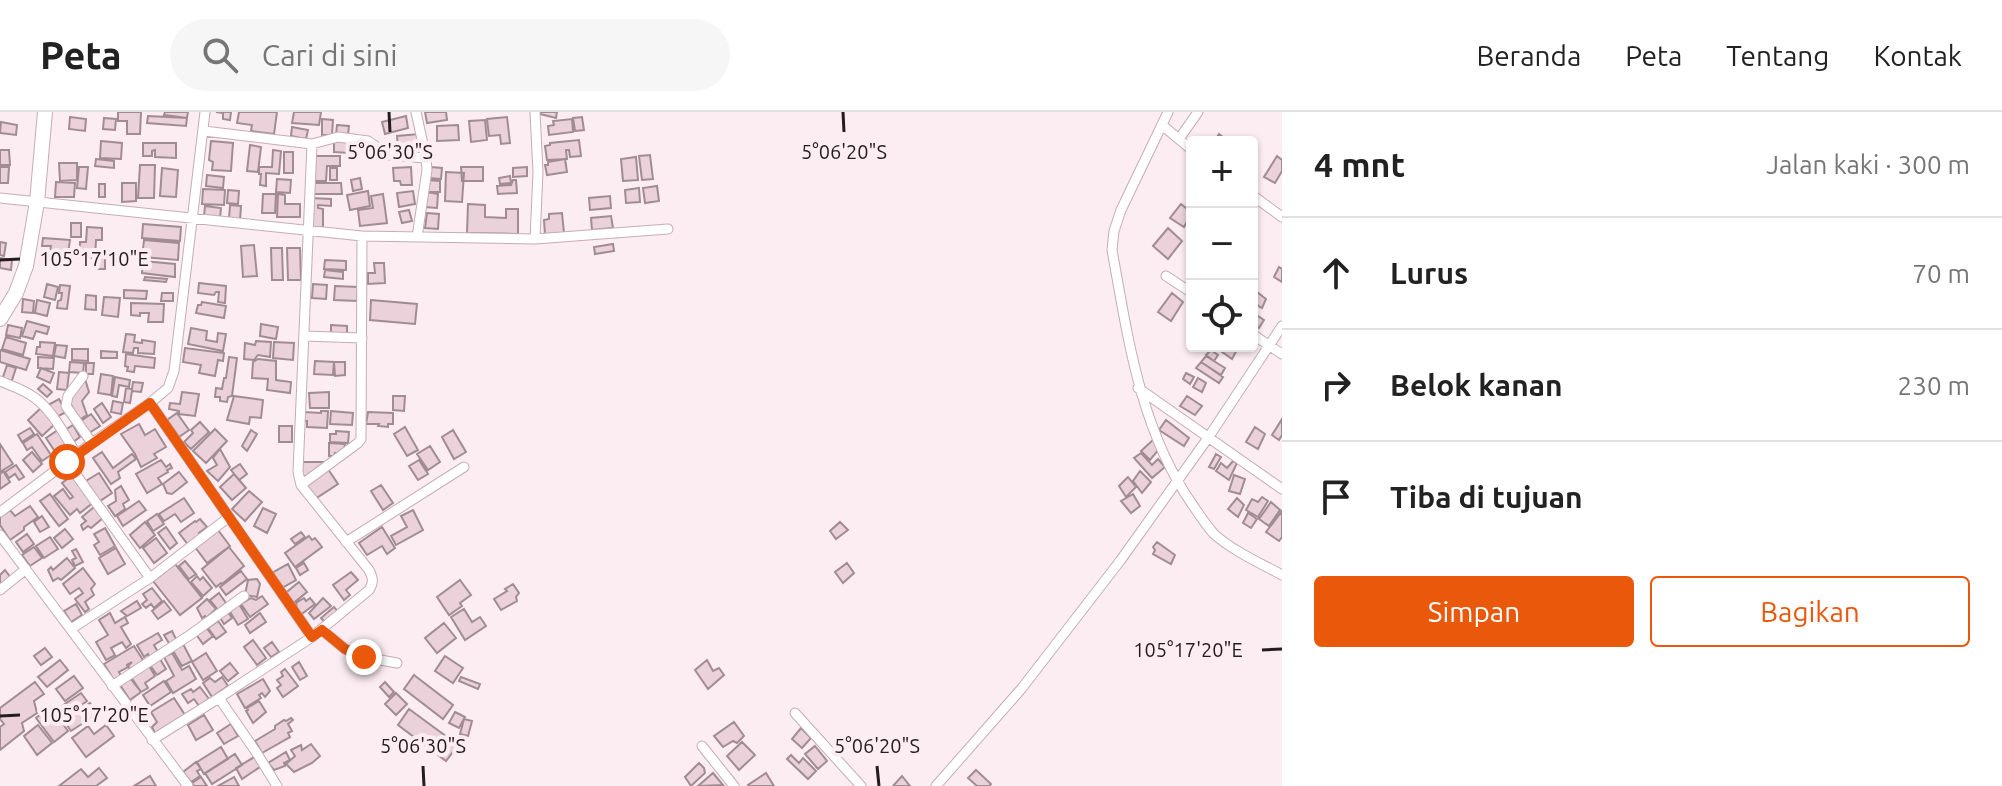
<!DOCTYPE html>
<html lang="id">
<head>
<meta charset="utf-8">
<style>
	:root { --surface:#fff; --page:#f6f6f6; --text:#222; --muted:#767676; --line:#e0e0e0; --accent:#ea580c }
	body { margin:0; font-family:Ubuntu,sans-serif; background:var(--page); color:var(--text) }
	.controls { position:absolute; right:24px; top:24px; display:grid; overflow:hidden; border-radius:8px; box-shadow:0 2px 6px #0004 }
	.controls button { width:72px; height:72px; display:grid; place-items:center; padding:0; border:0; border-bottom:2px solid var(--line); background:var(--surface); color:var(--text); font:40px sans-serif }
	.stop { position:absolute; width:24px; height:24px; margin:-18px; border:6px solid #ea580c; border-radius:50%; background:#fff }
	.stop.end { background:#ea580c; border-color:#fff; box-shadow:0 2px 8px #0008 }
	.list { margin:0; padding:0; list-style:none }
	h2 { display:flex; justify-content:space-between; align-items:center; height:104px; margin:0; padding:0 32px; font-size:34px }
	h2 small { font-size:26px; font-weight:400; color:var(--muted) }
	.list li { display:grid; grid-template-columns:52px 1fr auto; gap:24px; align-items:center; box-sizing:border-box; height:112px; padding:0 32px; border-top:2px solid var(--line) }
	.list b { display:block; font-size:30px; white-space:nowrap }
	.list em { font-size:26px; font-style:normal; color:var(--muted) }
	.actions { display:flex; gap:16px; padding:24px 32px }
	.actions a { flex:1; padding:18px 0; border:2px solid var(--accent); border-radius:8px; text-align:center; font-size:28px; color:var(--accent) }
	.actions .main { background:var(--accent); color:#fff }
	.icon { flex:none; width:44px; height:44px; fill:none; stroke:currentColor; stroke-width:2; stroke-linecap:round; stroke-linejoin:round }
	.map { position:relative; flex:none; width:1282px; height:674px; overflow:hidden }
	header { display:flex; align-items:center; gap:48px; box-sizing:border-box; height:112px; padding:0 40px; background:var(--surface); border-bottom:2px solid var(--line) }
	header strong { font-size:38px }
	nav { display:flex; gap:44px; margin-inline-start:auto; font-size:28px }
	.search { width:560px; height:72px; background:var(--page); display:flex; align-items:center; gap:20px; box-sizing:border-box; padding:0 28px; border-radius:44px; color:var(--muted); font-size:30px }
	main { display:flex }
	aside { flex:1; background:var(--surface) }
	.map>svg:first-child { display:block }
	.building { fill:#ead1da; stroke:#a28c94; stroke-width:2 }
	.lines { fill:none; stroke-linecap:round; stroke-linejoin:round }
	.minor-casing { stroke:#c5adb6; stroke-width:11 }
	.primary-casing { stroke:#c5adb6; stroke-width:16 }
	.minor { stroke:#fff; stroke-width:9 }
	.primary { stroke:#fff; stroke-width:14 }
	.route { stroke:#ea580c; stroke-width:10 }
	.ticks { fill:none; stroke:#251c1f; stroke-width:3 }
	.ticks-label { font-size:20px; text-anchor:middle; fill:#251c1f; stroke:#fcedf2; stroke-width:8; stroke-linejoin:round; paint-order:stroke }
</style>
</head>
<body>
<header>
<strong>Peta</strong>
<div class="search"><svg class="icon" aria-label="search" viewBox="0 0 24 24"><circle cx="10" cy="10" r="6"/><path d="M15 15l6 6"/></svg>Cari di sini</div>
<nav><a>Beranda</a><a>Peta</a><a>Tentang</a><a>Kontak</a></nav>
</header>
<main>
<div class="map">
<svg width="1282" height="674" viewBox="0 0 1282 674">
	<rect width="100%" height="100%" fill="#fcedf2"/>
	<!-- building -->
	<path class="building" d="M118,0H141L140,22H127V9H118Z
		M165,0H188L187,6L164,3Z
		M216,0H231L230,8L223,7V1Z
		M239,0H277L274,22L251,19L252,13L237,11Z
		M294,0H321L319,13L292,11Z
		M425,0H446L447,8L427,11Z
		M541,0H557L556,6L540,2Z
		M148,4L187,6L186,14L147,11Z
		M406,4L408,16L385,22L382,10Z
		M70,5L86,7L85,19L69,17Z
		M507,5L510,31L501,32L500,23L489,24L487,7Z
		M582,5L584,18L575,19L573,6Z
		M104,6L116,7L115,18L103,17Z
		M322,7L333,8L332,23H322Z
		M572,7L573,20L549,23L548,14L554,13L553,9Z
		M485,8L487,28L471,30L469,9Z
		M1,10L17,13L16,23L0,21Z
		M337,13L349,14L348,23L336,22Z
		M458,13L459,28L437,29V14Z
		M292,15L308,18L306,27L291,24Z
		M419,22L420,37L398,38L397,24Z
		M1219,22L1228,29L1227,30H1214Z
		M579,28L581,44L570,45L569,38H566L567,47L547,48L545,34L550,33V31Z
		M101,29L122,31L121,47L100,46Z
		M211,29L233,31L231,59L212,58L213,50L209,48Z
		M334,29H350V41L334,40Z
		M143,31H176V46L155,45V38L152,39V44H143Z
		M250,33L261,35L258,60L247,59Z
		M0,38H9L10,53H0Z
		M273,38L281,39L279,62L266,61V74L260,73L261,62H259V55H272Z
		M284,40H293V61H284Z
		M650,43L653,67L642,68L639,44Z
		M315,44H340V54H327L326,69H315Z
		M1277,44L1282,48V59L1275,71L1264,65Z
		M636,45L638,68L623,69L621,47Z
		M96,47L114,49V56L95,54Z
		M565,47L567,60L547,63L545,53H548V50Z
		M59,51H77V68L60,69Z
		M140,53H155L154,86H138Z
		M0,55H9L8,71H0Z
		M79,55H88L86,77L77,76Z
		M411,55L412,73H401L400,69H394L393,56Z
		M430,55L442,56L441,67L429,66Z
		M461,55H483V69H462Z
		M527,55V64L513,65V56Z
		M162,56L178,58L176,85L160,84Z
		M330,56H337V68H330Z
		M446,60L464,61L462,90L445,89Z
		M207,63L224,65L223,76L206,74Z
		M510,64L511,71L500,72L499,66Z
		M360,66L362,77L353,79L351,68Z
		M277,67L291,68L290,81L276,80Z
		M428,68L440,69V80H427Z
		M513,68H516L517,81L498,82L497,74L511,73Z
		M56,70L75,71L74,85H55Z
		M122,71H136V89L122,90Z
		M314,71H341L342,82H314Z
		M99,72H105V85H99Z
		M657,74L659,89L645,91L643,76Z
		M639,76L640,90L626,91L625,78Z
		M203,77L225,78L224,93L202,92Z
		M228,78L239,79L238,92L227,91Z
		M368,79L370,94L350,98L347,83Z
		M413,79L415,92L399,95L397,81Z
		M427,80L438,82L437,96L425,95Z
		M263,82H276L275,101H262Z
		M278,82L285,83V92H300V105H277Z
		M383,82L387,111L360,114L358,98L373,96L371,84Z
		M610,84L611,96L590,98L589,86Z
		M311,86L331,87V94L318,93V96L323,97V115H310Z
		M468,92L485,93V105L506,106V97H518V122L467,121Z
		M1181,92L1192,101L1184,115L1170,106Z
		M230,93L241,94L240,108L229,107Z
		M205,94L221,96L220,106L204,104Z
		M409,98L412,109L402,111L399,100Z
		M427,101L439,102L438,117L425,116Z
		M562,101L564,121L545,123L544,108L549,107V102Z
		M611,104L613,116L592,118L591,106Z
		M71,111H81V125H71Z
		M143,112L181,115L180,129L142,126Z
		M87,115L102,116V128H96L95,146H79L80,130H86Z
		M1168,116L1182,129L1168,147L1153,134Z
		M43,126L70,128L68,142L50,140L51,134H42Z
		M144,128L179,131L178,148L142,145Z
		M0,130L6,131L4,144L0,143Z
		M613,132L614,139L595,142L594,135Z
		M254,133L257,164L243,165L241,134Z
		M271,136H282L283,168H272Z
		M287,136H300L301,168H288Z
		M101,139H105V157H98V147H101Z
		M46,142L67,144L66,153L45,151Z
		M0,146L12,148L11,158L0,156Z
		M325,148L346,149V158L324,157Z
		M143,149L175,152V165L142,161Z
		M374,151H384L385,171L368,172V161H375Z
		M1279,155L1282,157V170L1274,165Z
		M325,158L343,160V167L324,165Z
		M145,165L167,167L166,170L144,168Z
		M199,171L226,174L225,191L218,190L219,180H216L214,183L198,181Z
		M47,172L58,175L55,188L44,185Z
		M313,172L327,173L326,187L312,186Z
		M60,173L70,174L67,197L57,196L58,189L61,188L62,181H59Z
		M335,174L358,175L357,189L334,188Z
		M1252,176L1266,187L1262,196L1252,190Z
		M124,178L147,179L146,187L124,186Z
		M162,181H173V189H161Z
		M1172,181L1183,190L1171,209L1158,200Z
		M86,183L96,184V198L85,197Z
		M104,185L120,186L118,205L102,203Z
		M23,187L34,189L33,201L22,200Z
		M37,188L50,191L47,204L35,201Z
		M371,188L417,192L415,212L370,208Z
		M202,190L226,194L224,206L196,201L198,193H201Z
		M131,191L164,192L163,210H148L149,201H140V204L131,203Z
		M1252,200L1264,208L1259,216L1252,212Z
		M27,209L49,215L47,222L36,219L33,227L22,224Z
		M261,212L278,215L276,227L260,224Z
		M8,213L22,216L20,226L6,223Z
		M331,213L347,214V224H331Z
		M191,216L207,219L206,228L217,230L218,221L226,222L223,239L188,232Z
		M126,222L135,223L134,230L142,231V228L155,230L154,242L138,241V236H134L133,241L123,240Z
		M6,225L26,231L23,243L2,237Z
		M256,229L271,230L270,245L258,243L254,248L244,247L245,231L255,233Z
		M40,230L55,231L53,244L36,242L37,235H40Z
		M274,230L294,231L293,248L273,246Z
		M56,233L67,234L65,246L54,244Z
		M1214,234H1239L1232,247Z
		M185,236L224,241L223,249L218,248L215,264L199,261L201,253L183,250Z
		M72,237H88V249L72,248Z
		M0,238L30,247L26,258L0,250Z
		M1211,238L1218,243L1214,249L1206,243Z
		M101,239L117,240V246H101Z
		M126,242L155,246L154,256L135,254L134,260L127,259L128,255L125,254Z
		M1206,244L1225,256L1221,263L1201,250Z
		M38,245L54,246L53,257L38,256Z
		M229,245L237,246L232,284L228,285L227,290L220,289V285H215L216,276L222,277L224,266H226Z
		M258,247L276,249V268L291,270L290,281L267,278L268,267L252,266L253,250Z
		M315,249L334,250L333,263L314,262Z
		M70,250L84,251L83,261L69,260Z
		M334,250H345V263L335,264Z
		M1201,250L1223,265L1219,271L1196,256Z
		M86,251H94L93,262H86Z
		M7,253L16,256L11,271L2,268Z
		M41,256L54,261L50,271L37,265Z
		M59,260L69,261L67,278L57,277Z
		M1186,261L1194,265L1190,272L1183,267Z
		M101,262L113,264L111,283L98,281Z
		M115,265L130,268L129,275L119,273L117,285L112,284Z
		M1198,266L1206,271L1202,280L1193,275Z
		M85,267L89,280L82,289L87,303L79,308L69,289Z
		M133,270L143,271L141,280L132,279L130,291L124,290L126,276L132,277Z
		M43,272L52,280L47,285L38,277Z
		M182,280L199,282L195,304L179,302V299L169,297L170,291L180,292Z
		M329,280V296H310L309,281Z
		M234,284L263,288L261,306L250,305L249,312L227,308Z
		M393,284H405L404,299L393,298Z
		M1187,284L1202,294L1195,303L1180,294Z
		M59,287L66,300L55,306L48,293Z
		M113,289L123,291L121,302L111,300Z
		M102,291L111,305L103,311L94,297Z
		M41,296L55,312L42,324L28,308Z
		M321,299H328L327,316L307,315V309H303L304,300L321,301Z
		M331,299L353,301L352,313L330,312Z
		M368,300L393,301V312H388V315L378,314L379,312H366Z
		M177,301L189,318L179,325L167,308Z
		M91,302L100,314L89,321L81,309Z
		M1282,307V323L1279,328L1272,323Z
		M1166,308L1189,326L1184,334L1159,318Z
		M200,310L209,320L191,337L184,330L193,321L191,318Z
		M139,312L145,323L155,317L166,335L154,342L157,346L141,355L135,342L121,322Z
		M73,313L80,325L73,330L65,318Z
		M279,314H292V330H279Z
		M405,315L418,338L407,344L394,322Z
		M1255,315L1265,322L1258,337L1246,330Z
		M30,316L34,322L22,330L18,323Z
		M215,317L227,329L206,351L193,339Z
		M58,318L67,333L56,341L46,326Z
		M251,318L257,322L247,339L242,334Z
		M453,318L466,340L454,347L442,325Z
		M336,319L349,320L348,331L330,330V322H336Z
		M37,322L51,343L42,349L32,335L27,338L23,331Z
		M1154,327L1160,336L1150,348L1141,339Z
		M329,331L345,332L344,339L341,342L335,341L334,344H329Z
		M0,332L13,352L0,360Z
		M430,334L440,350L428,358L417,342Z
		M220,337L230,355L218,369L207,359L217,353L213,346Z
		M32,340L42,352L33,360L23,348Z
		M102,340L113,356L132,342L136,347L118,360L120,366L111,372L93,346Z
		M1141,341L1152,353L1158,347L1165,355L1152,366L1134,346Z
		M1216,342L1221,345L1214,357L1209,355Z
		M161,348L166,355L170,352L172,356L167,358L168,360L158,366L162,372L147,381L136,362Z
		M419,348L428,362L418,368L409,354Z
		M1233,349L1237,351L1229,368L1216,359L1221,351L1227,356Z
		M301,350H325L305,368L304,364H301Z
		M240,352L247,362L239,368L231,358Z
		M16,353L24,365L19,368L15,362L9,366L5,360Z
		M328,357L338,372L315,387L305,372Z
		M3,359L10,370L0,377V362Z
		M1140,359L1151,370L1142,381L1133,369Z
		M179,360L187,370L172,382L167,381L163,372Z
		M99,361L112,381L97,391L84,370Z
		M234,362L246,376L232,388L220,375Z
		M73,363L94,390L80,401L77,397L70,403L54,384L63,377L70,387L73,385L62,371Z
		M1234,363L1245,367L1240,382L1229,379Z
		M1128,365L1136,375L1126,385L1119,374Z
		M381,373L393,391L383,398L371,379Z
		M121,374L129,388L123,392L125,397L115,404L108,394L116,389L115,378Z
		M249,379L262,390L245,409L232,397Z
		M50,382L68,407L59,414L40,389Z
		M1133,382L1140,394L1131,401L1121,389Z
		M1262,385L1268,389L1258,405L1246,398L1252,387L1258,390Z
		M184,386L194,401L181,410L175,402L164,409L159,402Z
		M1237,386L1244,393L1238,405L1228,397Z
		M139,389L146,398L123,414L117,404Z
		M1271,390L1280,398L1269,414L1259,407Z
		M30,394L38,405L24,415V418L10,428L0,413V405L10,398L15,404Z
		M94,395L103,406L91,416L88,414L83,418L81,413L86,409L82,405Z
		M263,396L276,402L267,421L254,414Z
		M413,398L423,418L396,433L391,424L407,415L401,404Z
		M1282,399V425L1279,429L1266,420Z
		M1248,401L1257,407L1251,416L1243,411Z
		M157,402L164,412L153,419L147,409Z
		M42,404L49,415L40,420L34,410Z
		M200,407L207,415L199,421L201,424L189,434L179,421L195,409L196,410Z
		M145,410L155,423L140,436L130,423Z
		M840,410L848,418L836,427L830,419Z
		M166,415L177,431L170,437L158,421Z
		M382,415L395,436L387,442L382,434L367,443L359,431Z
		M105,416L115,434L100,443L94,433L99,430L94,422Z
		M65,417L73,427L62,436L54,426Z
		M218,418L230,434L207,451L195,435Z
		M301,420L305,425L295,432L291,427Z
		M27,422L34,432L23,440L16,430Z
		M309,424L312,428L315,426L322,435L295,455L285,441Z
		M50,425L58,437L44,446L36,434Z
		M156,426L167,441L154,451L143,436Z
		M1157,430L1175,443L1171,452L1153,442L1155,438L1153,435Z
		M34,435L42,446L30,454L22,443Z
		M229,435L244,454L222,472L221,471L216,475L202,457Z
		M116,436L125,452L108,462L99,446Z
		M76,437L83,450L75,454L72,448L76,446L72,439Z
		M67,446L75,456L61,468L58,466L53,469L48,458L51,455L53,458Z
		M185,449L196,462L189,467L179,454Z
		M304,451L308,458L300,463L296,456Z
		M847,451L854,461L843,471L835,460Z
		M175,452L202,486L180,503L153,469Z
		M288,452L296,468L280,477L272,461Z
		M83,456L95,472L91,477L94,483L85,490L89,497L85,500L75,487L83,481L79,476L70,482L63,472Z
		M5,458L11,466L0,474V463Z
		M241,459L247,467L226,483L220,475Z
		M351,460L358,468L346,478L350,483L344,488L333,473Z
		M197,464L200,468L203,465L212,476L203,484L191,470Z
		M257,467L260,472L257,485L245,483L248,468Z
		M460,468L471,483L460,491L462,494L449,503L437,485Z
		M299,470L307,480L291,493L283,483Z
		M513,472L519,481L516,485L517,489L501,498L494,487L507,479L505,477Z
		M152,476L162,489L154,496L151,492L146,496L142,492L147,488L143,482Z
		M219,481L226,491L218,498L210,488Z
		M262,484L268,492L250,505L241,492L251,486L256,488Z
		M304,486L306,489L310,486L315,492L299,504L295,497L297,495L296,491Z
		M323,486L331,494L314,507L309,501Z
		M207,487L216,497L206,506L205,504L202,506L197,496Z
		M137,489L141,496L127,504L121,499Z
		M164,489L171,498L158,507L152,499Z
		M76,492L82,503L71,510L64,499Z
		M239,492L248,507L238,513L229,498Z
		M334,495L338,500L326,512L321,506Z
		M464,497L472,510L480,505L486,514L465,528L451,505Z
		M227,499L232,506L224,512L219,504Z
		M110,501L115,511L125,505L128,511L121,515L131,532L126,536L122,530L111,536L115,543L106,548L96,530L108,523L99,508Z
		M260,501L266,510L250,521L245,513Z
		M218,509L226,520L216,527L208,516Z
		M444,511L456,526L437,541L425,526Z
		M204,513L213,524L203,532L195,521Z
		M172,519L177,529L170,533L164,523Z
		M158,521L162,528L154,533L158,540L150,546L148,542L144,545L137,533Z
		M253,528L266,546L257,553L244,535Z
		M272,530L279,540L271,545L264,536Z
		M183,532L192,549L182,554L172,537Z
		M134,534L143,548L131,559L128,554L132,550L127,553L128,555L119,560L122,566L115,570L104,552Z
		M45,536L52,545L41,553L34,544Z
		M172,541L182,558L189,554L196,567L173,581L166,569L174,564L164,545Z
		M206,541L217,559L203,568L192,550Z
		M445,544L463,556L453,571L435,559Z
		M160,547L166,557L157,563L150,553Z
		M60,548L68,558L47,575L38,565Z
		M707,548L713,559L719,556L724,563L708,577L695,558Z
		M299,550L307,564L300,568L292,555Z
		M230,551L238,561L228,569L220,559Z
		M149,554L155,564L145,571L148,576L141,580L131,565Z
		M285,557L298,574L283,585L277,576L281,573L277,568L283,564L281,560Z
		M414,563L453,593L443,607L404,577Z
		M74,564L83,576L65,589L56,577Z
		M222,565L228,574L212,585L203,571L210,566L215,570Z
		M461,565L480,572L478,577L459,569Z
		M130,566L141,580L130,588L120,573Z
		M263,567L270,579L265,585L262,581L259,583L261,586L245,596L237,582Z
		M164,569L171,580L150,594L143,583Z
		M35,570L44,582L34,589L37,601L22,611L24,619L0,638V615L4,612L0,607V596Z
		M385,570L394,580L389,585L380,575Z
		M200,575L209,587L199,594L194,587L188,591L182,582L191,577L193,580Z
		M81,581L87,589L62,607L56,598Z
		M396,581L407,592L396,603L385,592Z
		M174,586L185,603L155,621L152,615L157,610L151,600Z
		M259,589L266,600L253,611L246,599L248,598L247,596Z
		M90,591L97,602L71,619L64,609Z
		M50,595L68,619L54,630L36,606Z
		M409,597L458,633L446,649L398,613Z
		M455,600L465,605L459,616L449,611Z
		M204,603L213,618L196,628L188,613Z
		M291,606L293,608L288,612L292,619L288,621L290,625L262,641L255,629L275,617V614L284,608L286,609Z
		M464,607L472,609L468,624L460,622Z
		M734,610L744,624L737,631L733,629L723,635L714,624Z
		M231,612L238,624L224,632L217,621Z
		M38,613L52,631L37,643L24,624Z
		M106,613L114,624L86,645L72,626L88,614L94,622Z
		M801,616L811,626L802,636L792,627Z
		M742,630L755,643L739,658L727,644Z
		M311,632L320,644L312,651L294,660L286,652L295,644L291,638L301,633L302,638Z
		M815,634L827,649L818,657L805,642Z
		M221,635L228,647L204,662L197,650Z
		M286,640L290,648L284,651L285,654L274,658L268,651Z
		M235,642L242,653L212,672L205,661Z
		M791,643L799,651L803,646L816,659L808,667L787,647Z
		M256,644L263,653L242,667L236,656Z
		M196,650L201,657L197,659L200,664L191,670L183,660Z
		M699,651L704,656L705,661L691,674L685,665Z
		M99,656L107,666L96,674H59L81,657L88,665Z
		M976,658L991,672L989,674H977L968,666Z
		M713,661L723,673L698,674Z
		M766,661L774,674H749L748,673Z
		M150,664L156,674H134Z
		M902,664L910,674H893Z
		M201,665L207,674H194L192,671Z
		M234,665L239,674H218Z"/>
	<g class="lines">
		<!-- minor casing -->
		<g class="minor-casing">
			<path id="minor" d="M416,0L426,46L427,58L417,125
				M1168,0L1121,98L1114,119L1112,138C1128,226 1140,317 1192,392C1199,402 1206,413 1214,422C1233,439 1260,451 1282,463
				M1162,13L1192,38
				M204,19L312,32L338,25L368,29L389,43L426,46
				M1179,27L1198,0
				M1252,83L1282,105
				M0,86L362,124L535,127L668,117
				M535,127L538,60L535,0
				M1166,164L1192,181
				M1252,222L1282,242
				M304,224L362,226
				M83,264L68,284L66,294L92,331
				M0,269C12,274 25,278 35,286C53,299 65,324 77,343
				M1138,276L1282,377
				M150,291L312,525
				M67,350L150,466
				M301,373L358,331L361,327L362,124
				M0,400L92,331L150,291L168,276L174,259L205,0
				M0,423L188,674
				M346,430L464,355
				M0,478L26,457
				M71,517L150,466L229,405
				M322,518L345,537L364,545L397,551
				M112,574L190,523L244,484
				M219,586L258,643L277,674
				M795,601L861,674
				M152,628L219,586L312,525L369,478C374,470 373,466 369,458L301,373L298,360L312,32
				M702,634L734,674
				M936,674L1022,576L1120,449L1208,326L1282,214"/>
		</g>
		<!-- primary casing -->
		<g class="primary-casing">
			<path id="primary" d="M0,207L16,181L26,154L37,90L45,0"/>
		</g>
		<!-- minor -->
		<use href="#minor" class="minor"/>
		<!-- primary -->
		<use href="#primary" class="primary"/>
	</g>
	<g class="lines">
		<!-- route -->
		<path class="route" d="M67,350L150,291L312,525L322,518L345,537L364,545"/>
	</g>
	<!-- ticks -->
	<path class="ticks" d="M389,0L390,20M843,0L844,20M0,148L20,147M1262,538L1282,537M0,604L20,603M423,654L424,674M877,654L879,674"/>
	<g class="ticks-label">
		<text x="390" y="47">5°06'30"S</text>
		<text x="844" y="47">5°06'20"S</text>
		<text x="94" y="154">105°17'10"E</text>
		<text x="1188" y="545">105°17'20"E</text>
		<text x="94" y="610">105°17'20"E</text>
		<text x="423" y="641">5°06'30"S</text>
		<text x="877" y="641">5°06'20"S</text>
	</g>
</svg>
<div class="controls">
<button>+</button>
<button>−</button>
<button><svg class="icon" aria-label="locate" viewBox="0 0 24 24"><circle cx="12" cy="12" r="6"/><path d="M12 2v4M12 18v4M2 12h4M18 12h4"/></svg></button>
</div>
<div class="stop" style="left:67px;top:350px"></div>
<div class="stop end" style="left:364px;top:545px"></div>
</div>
<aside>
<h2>4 mnt<small>Jalan kaki · 300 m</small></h2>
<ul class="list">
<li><svg class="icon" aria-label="ahead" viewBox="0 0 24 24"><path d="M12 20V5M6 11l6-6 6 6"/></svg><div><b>Lurus</b></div><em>70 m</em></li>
<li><svg class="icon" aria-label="right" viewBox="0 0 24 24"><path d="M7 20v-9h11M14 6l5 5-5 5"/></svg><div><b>Belok kanan</b></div><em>230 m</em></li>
<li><svg class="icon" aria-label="arrive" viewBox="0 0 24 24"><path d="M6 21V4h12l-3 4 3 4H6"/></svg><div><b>Tiba di tujuan</b></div></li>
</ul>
<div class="actions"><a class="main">Simpan</a><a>Bagikan</a></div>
</aside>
</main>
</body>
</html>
